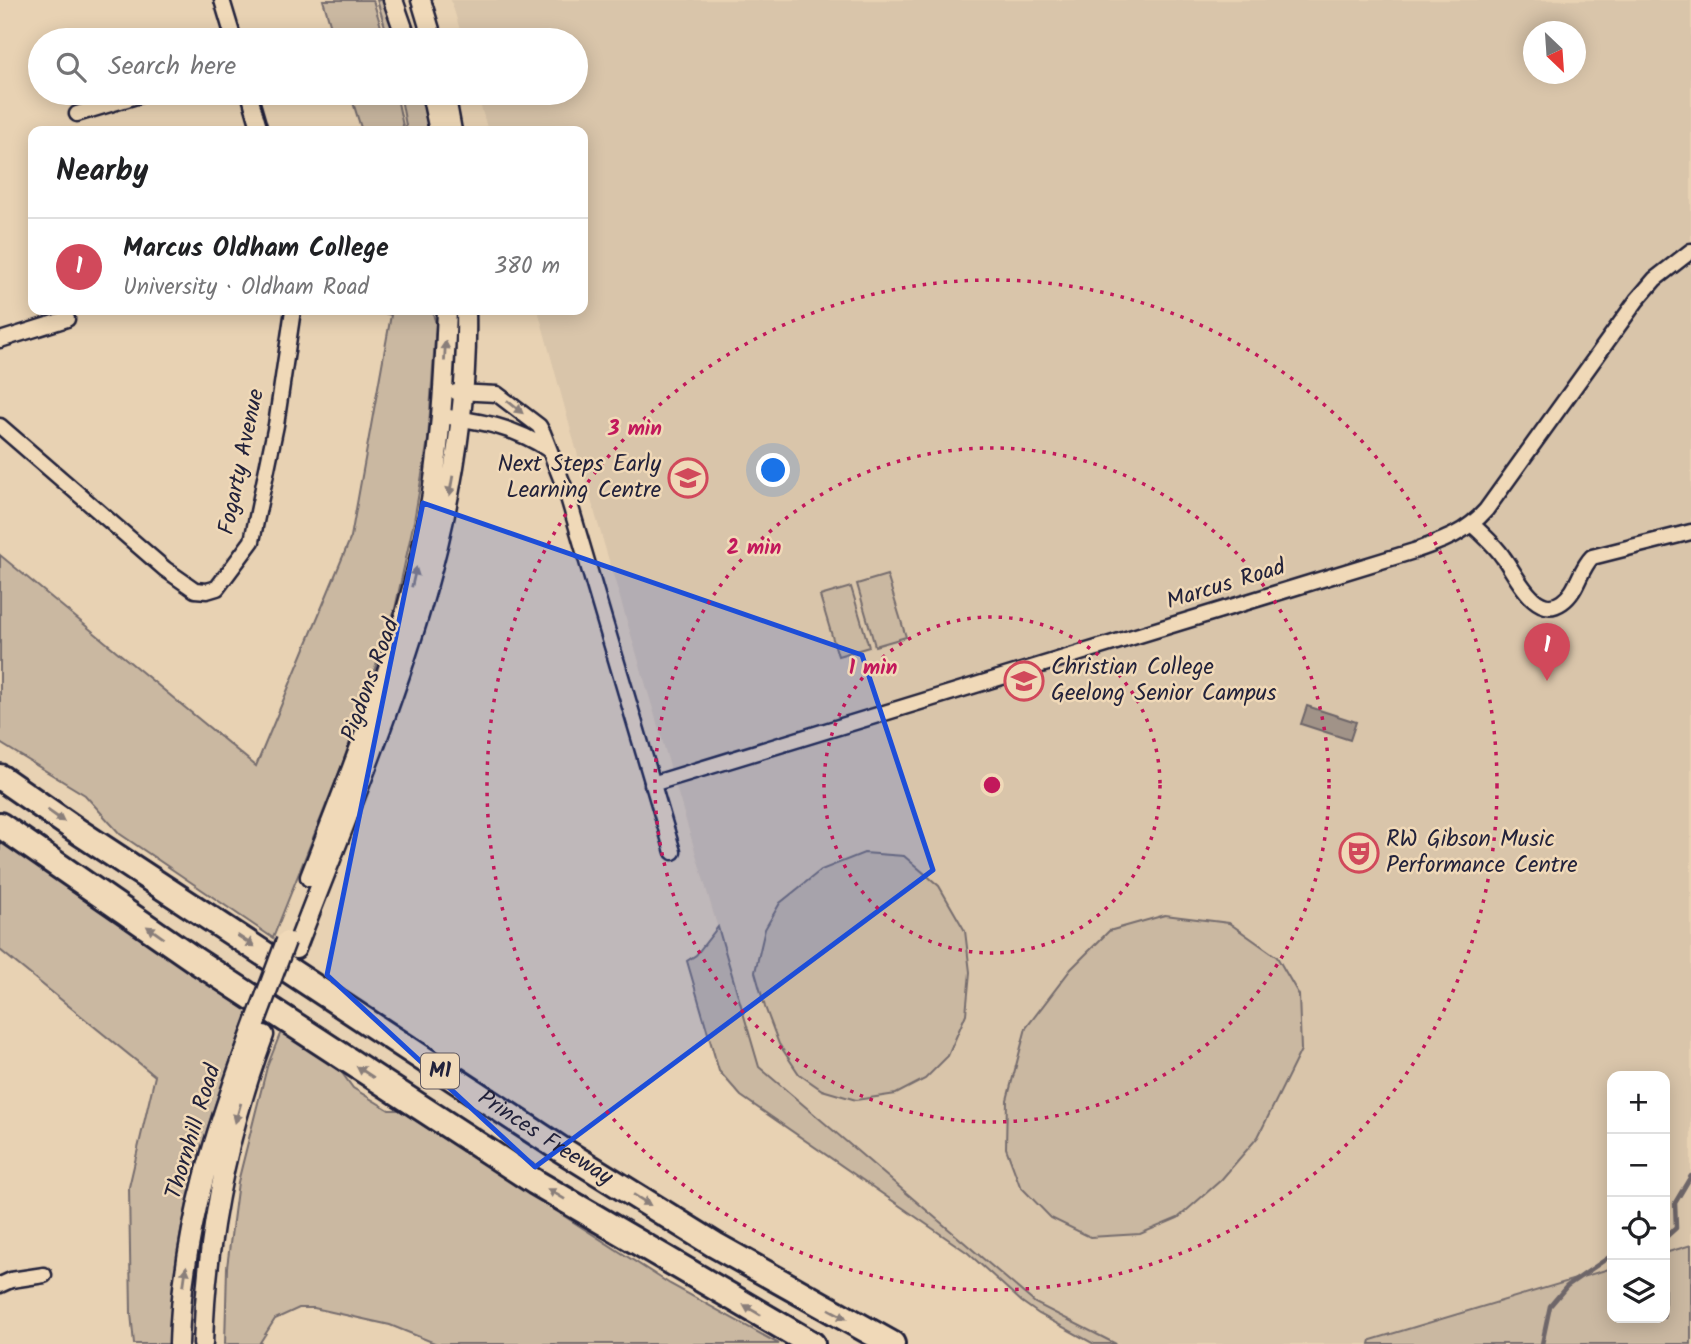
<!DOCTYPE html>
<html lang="en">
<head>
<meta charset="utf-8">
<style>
	:root { --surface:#fff; --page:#f6f6f6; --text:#202124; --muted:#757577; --line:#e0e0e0; --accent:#d1495b }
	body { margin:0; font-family:Kalam,sans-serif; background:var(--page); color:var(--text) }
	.controls { position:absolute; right:21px; bottom:21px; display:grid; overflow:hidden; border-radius:14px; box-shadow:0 4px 18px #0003 }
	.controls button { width:63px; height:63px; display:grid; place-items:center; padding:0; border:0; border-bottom:2px solid var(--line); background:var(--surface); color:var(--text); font:35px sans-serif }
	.compass { position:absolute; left:1523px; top:21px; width:63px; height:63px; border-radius:50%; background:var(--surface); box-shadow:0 4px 18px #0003; rotate:155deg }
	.you { position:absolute; left:774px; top:471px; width:24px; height:24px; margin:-18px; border:5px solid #fff; border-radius:50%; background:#1a73e8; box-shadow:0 0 0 10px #1a73e833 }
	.badge { display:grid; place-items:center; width:46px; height:46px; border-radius:50%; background:var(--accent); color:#fff; font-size:23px; font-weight:700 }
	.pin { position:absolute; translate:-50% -58px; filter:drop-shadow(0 2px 4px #0008) }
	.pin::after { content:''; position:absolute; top:37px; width:24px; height:21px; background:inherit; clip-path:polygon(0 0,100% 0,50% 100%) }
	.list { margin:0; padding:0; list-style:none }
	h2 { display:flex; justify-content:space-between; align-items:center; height:91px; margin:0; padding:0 28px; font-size:30px }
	h2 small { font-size:23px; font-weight:400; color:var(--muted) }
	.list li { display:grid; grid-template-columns:46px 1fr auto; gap:21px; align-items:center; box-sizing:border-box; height:98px; padding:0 28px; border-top:2px solid var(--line) }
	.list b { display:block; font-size:26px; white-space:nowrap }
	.list p { margin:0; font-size:23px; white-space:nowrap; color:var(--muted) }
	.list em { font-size:23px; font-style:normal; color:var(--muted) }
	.icon { flex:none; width:38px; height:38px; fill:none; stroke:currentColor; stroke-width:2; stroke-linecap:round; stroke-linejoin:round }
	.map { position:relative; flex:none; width:1691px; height:1344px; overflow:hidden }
	.search { position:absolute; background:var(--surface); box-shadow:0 4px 18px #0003; left:28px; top:28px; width:560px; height:77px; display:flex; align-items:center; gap:18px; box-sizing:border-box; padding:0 24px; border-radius:38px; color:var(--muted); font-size:26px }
	.panel { position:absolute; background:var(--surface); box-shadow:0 4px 18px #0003; left:28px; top:126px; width:560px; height:189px; border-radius:14px }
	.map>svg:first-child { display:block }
	.built { fill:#d9c5aa; fill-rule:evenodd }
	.green { fill:#cab8a1; stroke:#766d6e; stroke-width:2 }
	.water { fill:#a19388; stroke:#6e6669; stroke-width:2 }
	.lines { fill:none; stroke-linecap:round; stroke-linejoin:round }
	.stream { stroke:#6e6669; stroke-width:4.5 }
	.minor-casing { stroke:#22223b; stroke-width:19 }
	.tertiary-casing { stroke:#22223b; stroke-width:23 }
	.motorway-casing { stroke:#22223b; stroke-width:30 }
	.minor { stroke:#f0d9b8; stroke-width:14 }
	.tertiary { stroke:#f0d9b8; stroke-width:18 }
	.motorway { stroke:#f0d9b8; stroke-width:24 }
	.tertiary-bridge-casing { stroke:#22223b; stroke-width:23; stroke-linecap:butt }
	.tertiary-bridge { stroke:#f0d9b8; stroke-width:18 }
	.oneway { fill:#897e7a }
	.marked { fill:#1d4ed8; fill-opacity:0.2; stroke:#1d4ed8; stroke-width:5; stroke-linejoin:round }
	.ring { fill:none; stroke:#c2185b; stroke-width:3.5; stroke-dasharray:3.5 7 }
	.labels { text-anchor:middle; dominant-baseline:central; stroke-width:5; stroke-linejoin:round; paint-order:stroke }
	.shield { fill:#f0d9b8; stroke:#605960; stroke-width:2 }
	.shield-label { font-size:21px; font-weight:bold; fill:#22223b }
	.street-label { font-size:23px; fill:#22223b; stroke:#f0d9b8 }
	.poi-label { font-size:23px; fill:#22223b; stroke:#f0d9b8; text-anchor:start }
	.centre { fill:#c2185b; stroke:#f0d9b8; stroke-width:3.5 }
	.ring-label { font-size:21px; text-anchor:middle; font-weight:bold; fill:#c2185b; stroke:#f0d9b8; stroke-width:5; stroke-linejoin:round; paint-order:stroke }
</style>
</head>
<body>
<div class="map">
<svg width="1691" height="1344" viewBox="0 0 1691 1344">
	<rect width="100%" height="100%" fill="#e8d2b3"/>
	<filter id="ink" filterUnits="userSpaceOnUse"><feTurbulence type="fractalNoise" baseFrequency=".0143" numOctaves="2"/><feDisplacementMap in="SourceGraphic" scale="14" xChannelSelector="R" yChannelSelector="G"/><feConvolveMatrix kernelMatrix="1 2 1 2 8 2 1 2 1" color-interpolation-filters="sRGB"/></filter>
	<g filter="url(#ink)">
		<!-- built -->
		<path class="built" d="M451,0H1691V1245L1665,1253V1076H1612V1268L1372,1339L1370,1344H1116L1035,1303L759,1067L578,456L538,310H583V131H488L477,93H576V40H463ZM1534,32H1576V74H1534Z"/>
		<!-- green -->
		<path class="green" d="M323,0H373L385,40H335Z
			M377,0H389L403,40H389Z
			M350,93H396L404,131H362Z
			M400,93H423L432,131H407Z
			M381,310H432L436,324L428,440L414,521L395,609L342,765L273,938L120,834L85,795L0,743V555L256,766L351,537L391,315L381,312Z
			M887,575L906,637L875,646L857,584Z
			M851,587L869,647L838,656L820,596Z
			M0,837L250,1006C210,1116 169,1226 170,1344H134L131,1313L129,1187L155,1076L0,950Z
			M864,853L904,856L939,886L965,931L970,972L966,1014L948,1056L925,1079L896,1094L856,1100L822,1090L799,1074L779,1044L765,1007L755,972L765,929L780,903L821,870Z
			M1165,915L1229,923L1277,957L1299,995L1301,1050L1258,1137L1221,1180L1178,1218L1140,1234L1090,1237L1051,1218L1020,1186L1006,1148L1007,1100L1026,1028L1071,969L1109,931Z
			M718,927L759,1067L1035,1303L1116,1344H1094L1039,1314L1022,1302L968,1253L741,1096L719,1071L687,961L696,955Z
			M282,1029L342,1073L353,1088L389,1110H399L670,1284L779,1344H437L390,1325L314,1308H299L275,1319L259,1344H225L227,1267L238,1182L267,1067Z
			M1691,1245V1344H1370L1371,1340L1612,1268V1318H1665V1253Z"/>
		<!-- water -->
		<path class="water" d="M1307,706L1356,722L1350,740L1301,724Z"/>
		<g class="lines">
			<!-- stream -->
			<path class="stream" d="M1665,1238L1676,1228L1675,1203L1691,1176
				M1542,1344L1550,1306L1567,1286L1612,1255"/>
			<!-- minor casing -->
			<g class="minor-casing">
				<path id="minor" d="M222,0L234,40
					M249,93L260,131
					M77,114L147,93
					M0,340L67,319
					M456,392L497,394L539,426L543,433L567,494L673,852
					M441,416C481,421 515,427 549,450
					M0,426L165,569L195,590L207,591L217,588L252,541L276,425L293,310
					M1473,525C1483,535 1495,545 1503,557C1515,572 1535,621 1562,602C1578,591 1579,570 1592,557L1691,532
					M652,784L1414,551C1442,541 1466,533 1486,510L1637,300L1655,279L1691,251
					M0,1285L11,1280L44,1275"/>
			</g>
			<!-- tertiary casing -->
			<g class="tertiary-casing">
				<path id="tertiary" d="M393,0L407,40
					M421,0L433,40
					M431,93L439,131
					M445,93L452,131
					M310,877C353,764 401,652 425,533C440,459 444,385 447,310
					M296,949C375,742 471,535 466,310
					M179,1344C182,1228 217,1125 257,1018
					M203,1344C206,1237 227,1135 264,1035"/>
			</g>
			<!-- motorway casing -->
			<g class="motorway-casing">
				<g id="motorway">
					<path id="s1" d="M0,777L79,832L562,1150L715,1245L892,1344"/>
					<path d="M0,825L195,960L535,1182L812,1344"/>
				</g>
			</g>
			<!-- minor -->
			<use href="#minor" class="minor"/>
			<!-- tertiary -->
			<use href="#tertiary" class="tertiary"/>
			<!-- motorway -->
			<use href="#motorway" class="motorway"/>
			<!-- tertiary-bridge casing -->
			<g class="tertiary-bridge-casing">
				<path id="tertiary-bridge" d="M257,1018L286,941"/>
			</g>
			<!-- tertiary-bridge -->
			<use href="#tertiary-bridge" class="tertiary-bridge"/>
		</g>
		<!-- one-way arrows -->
		<defs><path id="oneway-solid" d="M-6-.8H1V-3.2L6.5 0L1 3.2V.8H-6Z" transform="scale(1.75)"/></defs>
		<g class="oneway">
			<use href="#oneway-solid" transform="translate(445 351) rotate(-87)"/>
			<use href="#oneway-solid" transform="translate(515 407) rotate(39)"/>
			<use href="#oneway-solid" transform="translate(451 486) rotate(100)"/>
			<use href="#oneway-solid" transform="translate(414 577) rotate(-77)"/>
			<use href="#oneway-solid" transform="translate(56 816) rotate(35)"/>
			<use href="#oneway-solid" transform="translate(155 932) rotate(-145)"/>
			<use href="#oneway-solid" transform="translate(246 941) rotate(33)"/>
			<use href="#oneway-solid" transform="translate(365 1072) rotate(-147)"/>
			<use href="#oneway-solid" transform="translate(238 1113) rotate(106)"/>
			<use href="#oneway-solid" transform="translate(556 1194) rotate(-149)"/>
			<use href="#oneway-solid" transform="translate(642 1200) rotate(32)"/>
			<use href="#oneway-solid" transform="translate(185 1276) rotate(-82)"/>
			<use href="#oneway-solid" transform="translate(752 1310) rotate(-150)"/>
			<use href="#oneway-solid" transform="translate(838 1314) rotate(29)"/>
		</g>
	</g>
	<!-- marked area -->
	<path class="marked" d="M423,503L862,655L933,870L535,1167L327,975Z"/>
	<!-- distance rings -->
	<g class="ring">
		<circle cx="992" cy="785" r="168"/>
		<circle cx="992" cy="785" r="337"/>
		<circle cx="992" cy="785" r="505"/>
	</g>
	<!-- icons -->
	<defs>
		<g id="school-ring" transform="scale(2.0125)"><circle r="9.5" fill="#f0d9b8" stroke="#d1495b" stroke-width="1.5"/><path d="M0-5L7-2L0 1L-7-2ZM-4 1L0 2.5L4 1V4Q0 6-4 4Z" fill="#d1495b"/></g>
		<g id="theatre-ring" transform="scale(2.0125)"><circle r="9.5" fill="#f0d9b8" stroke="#d1495b" stroke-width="1.5"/><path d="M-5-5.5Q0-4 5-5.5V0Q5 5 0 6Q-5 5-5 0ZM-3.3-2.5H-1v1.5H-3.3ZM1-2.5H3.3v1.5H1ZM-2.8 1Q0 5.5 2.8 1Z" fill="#d1495b"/></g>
	</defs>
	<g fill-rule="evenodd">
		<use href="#school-ring" x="688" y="478"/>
		<use href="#school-ring" x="1024" y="681"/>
		<use href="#theatre-ring" x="1359" y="853"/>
	</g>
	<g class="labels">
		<!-- shield labels -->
		<rect class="shield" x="421" y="1053.5" width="38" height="35" rx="5"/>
		<g class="shield-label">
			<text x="440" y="1071">M1</text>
		</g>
		<!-- street labels -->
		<g class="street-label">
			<text transform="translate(242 462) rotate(-78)">Fogarty Avenue</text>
			<text transform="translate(1226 585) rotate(-17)">Marcus Road</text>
			<text transform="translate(371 680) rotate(-70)">Pigdons Road</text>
			<text transform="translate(194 1132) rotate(-73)">Thornhill Road</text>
			<text stroke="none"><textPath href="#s1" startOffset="654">Princes Freeway</textPath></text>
		</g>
		<!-- poi labels -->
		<g class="poi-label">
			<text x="661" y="465" text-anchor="end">Next Steps Early<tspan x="661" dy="26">Learning Centre</tspan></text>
			<text x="1051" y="668">Christian College<tspan x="1051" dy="26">Geelong Senior Campus</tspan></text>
			<text x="1386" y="840">RW Gibson Music<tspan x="1386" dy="26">Performance Centre</tspan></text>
		</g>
	</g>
	<circle cx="992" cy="785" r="10" class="centre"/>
	<g class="ring-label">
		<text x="635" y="435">3 min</text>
		<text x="754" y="554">2 min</text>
		<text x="873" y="674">1 min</text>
	</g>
</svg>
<div class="controls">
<button>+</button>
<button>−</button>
<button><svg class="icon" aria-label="locate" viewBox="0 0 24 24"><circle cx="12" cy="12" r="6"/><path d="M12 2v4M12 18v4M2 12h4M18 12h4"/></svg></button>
<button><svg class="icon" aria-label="layers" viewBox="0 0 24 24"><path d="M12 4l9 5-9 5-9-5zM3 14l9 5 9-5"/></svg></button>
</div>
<svg class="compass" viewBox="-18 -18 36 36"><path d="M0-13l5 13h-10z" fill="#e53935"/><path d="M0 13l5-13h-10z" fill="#757577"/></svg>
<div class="you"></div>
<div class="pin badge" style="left:1547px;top:681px">1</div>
<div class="search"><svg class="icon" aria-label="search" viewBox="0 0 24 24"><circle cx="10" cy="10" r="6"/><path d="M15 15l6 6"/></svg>Search here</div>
<section class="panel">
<h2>Nearby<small></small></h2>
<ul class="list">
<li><span class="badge">1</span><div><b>Marcus Oldham College</b><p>University · Oldham Road</p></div><em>380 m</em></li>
</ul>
</section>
</div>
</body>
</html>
